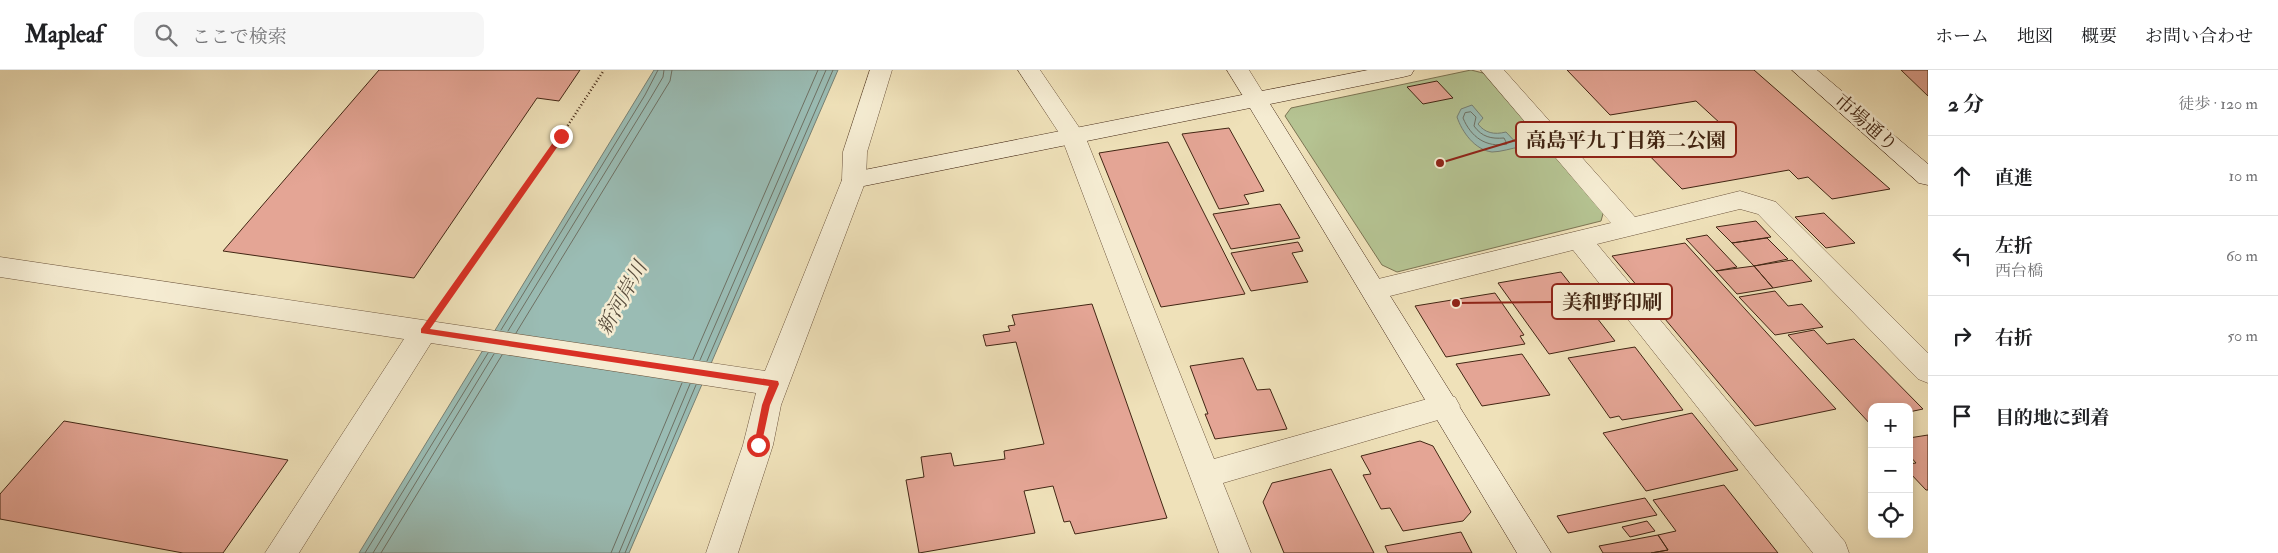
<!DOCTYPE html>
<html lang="ja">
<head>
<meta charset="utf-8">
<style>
	:root { --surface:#fff; --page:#f6f6f6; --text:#202124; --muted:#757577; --line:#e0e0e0 }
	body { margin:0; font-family:"IM FELL Double Pica","Noto Serif JP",serif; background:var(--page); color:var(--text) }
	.controls { position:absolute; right:15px; bottom:15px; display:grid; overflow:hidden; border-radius:10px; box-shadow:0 2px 8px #0003 }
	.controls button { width:45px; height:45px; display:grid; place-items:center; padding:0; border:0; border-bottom:1px solid var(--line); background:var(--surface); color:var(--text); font:25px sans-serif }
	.stop { position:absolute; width:15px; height:15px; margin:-11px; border:4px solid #d93025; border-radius:50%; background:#fff }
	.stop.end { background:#d93025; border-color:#fff; box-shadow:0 1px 5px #0008 }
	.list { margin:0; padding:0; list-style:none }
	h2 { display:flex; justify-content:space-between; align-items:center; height:65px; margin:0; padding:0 20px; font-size:21px }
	h2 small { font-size:16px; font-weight:400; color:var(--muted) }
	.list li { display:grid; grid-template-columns:32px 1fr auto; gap:15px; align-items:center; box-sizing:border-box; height:80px; padding:0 20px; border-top:1px solid var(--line) }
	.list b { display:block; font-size:19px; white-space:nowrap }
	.list p { margin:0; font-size:16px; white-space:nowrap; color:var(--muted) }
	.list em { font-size:16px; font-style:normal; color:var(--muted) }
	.icon { flex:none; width:28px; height:28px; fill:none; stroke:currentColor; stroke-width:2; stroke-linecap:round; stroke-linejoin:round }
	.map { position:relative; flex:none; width:1928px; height:483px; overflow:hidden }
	header { display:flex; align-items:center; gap:30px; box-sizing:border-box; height:70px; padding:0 25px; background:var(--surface); border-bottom:1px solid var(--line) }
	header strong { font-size:24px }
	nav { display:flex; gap:28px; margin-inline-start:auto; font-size:18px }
	.search { width:350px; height:45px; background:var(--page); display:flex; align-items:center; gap:12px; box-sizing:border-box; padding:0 18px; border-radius:10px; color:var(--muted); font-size:19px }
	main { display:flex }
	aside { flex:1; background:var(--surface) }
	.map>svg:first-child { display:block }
	.green { fill:#b5c392; stroke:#7c7453 }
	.water { fill:#9abcb4; stroke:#778074 }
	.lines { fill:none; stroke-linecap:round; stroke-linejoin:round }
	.shore { stroke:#6e7164; stroke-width:1 }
	.building { fill:#e4a595; stroke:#422614 }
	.street-casing { stroke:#6d553d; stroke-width:1 }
	.secondary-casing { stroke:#422614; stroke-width:1 }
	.path-far1 { stroke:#422614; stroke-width:2.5; stroke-dasharray:1 2.5; stroke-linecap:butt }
	.path { stroke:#422614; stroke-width:3; stroke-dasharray:1 2.5; stroke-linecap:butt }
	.street { fill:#f5ecd2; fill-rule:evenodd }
	.secondary { fill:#f5ecd2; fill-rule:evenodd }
	.route { fill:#d93025 }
	.labels { text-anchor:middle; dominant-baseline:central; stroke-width:5; stroke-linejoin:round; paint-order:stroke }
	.street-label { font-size:19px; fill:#422614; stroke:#f5ecd2 }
	.water-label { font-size:20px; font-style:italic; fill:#584c3c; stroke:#f5ecd2 }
	.leader { fill:none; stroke:#8f2418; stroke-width:2 }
	.callout-dot { fill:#8f2418; stroke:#f5ecd2; stroke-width:2 }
	.callout { fill:#f5ecd2; stroke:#8f2418; stroke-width:2 }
	.callout-label { font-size:20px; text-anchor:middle; font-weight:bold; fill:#422614 }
</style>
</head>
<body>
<header>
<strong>Mapleaf</strong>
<div class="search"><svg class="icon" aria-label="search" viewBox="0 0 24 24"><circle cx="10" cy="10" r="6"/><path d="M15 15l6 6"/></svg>ここで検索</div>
<nav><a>ホーム</a><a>地図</a><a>概要</a><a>お問い合わせ</a></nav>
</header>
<main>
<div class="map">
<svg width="1928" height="483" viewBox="0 0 1928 483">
	<rect width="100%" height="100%" fill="#efe1b9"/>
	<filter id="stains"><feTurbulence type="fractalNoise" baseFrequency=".004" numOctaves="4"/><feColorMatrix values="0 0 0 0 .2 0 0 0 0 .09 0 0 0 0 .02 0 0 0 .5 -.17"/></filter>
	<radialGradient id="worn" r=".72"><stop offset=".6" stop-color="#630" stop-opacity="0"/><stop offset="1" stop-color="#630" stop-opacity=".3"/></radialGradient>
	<!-- green -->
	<path class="green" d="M1471,0L1487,4L1604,140L1601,151L1397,202L1382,195L1285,46L1291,38Z"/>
	<!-- water -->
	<path class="water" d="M654,0H838L629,483H359Z
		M1472,35L1483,48L1478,54C1485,63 1494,65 1506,62L1520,77C1512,78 1501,82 1492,82C1475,80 1462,62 1457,47L1461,39Z"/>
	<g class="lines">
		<!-- shore -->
		<path class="shore" d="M1471,42L1476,47L1474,56C1482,67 1491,69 1504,68L1507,74C1486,78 1471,67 1463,48L1465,43Z
			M501,260L645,25L658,0
			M508,261L650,29L663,7L664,0
			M516,263L670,11L672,0
			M693,289L818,0
			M700,290L826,0
			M707,291L833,0
			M365,483L488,283
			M373,483L494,284
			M381,483L502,285
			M611,483L682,313
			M619,483L690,314
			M625,483L696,315"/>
	</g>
	<!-- building -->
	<path class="building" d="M379,0H580L559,31L537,28L414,208L223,181Z
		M1567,0H1754L1890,119L1832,129L1808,107L1798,109L1789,100L1682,119L1638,74L1650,72L1644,67L1721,54L1696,31L1610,45Z
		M1901,0H1928V26Z
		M1437,11L1453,28L1423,34L1407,17Z
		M1229,58L1264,121L1244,125L1249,134L1219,139L1182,64Z
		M1168,72L1245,224L1161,237L1099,83Z
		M1280,134L1300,168L1231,179L1213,144Z
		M1824,143L1855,173L1826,178L1795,147Z
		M1756,151L1771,167L1732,173L1716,157Z
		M1707,165L1737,197L1716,201L1686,169Z
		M1767,168L1788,189L1754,196L1732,173Z
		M1298,172L1303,181L1292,183L1308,212L1251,221L1231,183Z
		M1685,173L1836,339L1755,356L1612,186Z
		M1792,190L1812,211L1773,218L1754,196Z
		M1754,196L1773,218L1737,224L1716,201Z
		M1561,202L1615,271L1549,284L1498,213Z
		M1775,221L1788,236L1802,234L1823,257L1775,265L1739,227Z
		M1495,223L1524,265L1520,266L1525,274L1446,287L1415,236Z
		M1092,234L1167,448L1075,464L1070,451L1064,452L1053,416L1024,421L1035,463L919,483L906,410L924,407L921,387L951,383L954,396L1005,389L1004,381L1044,374L1016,272L986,276L983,265L1010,261L1008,256L1015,255L1012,245Z
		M1814,260L1827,274L1854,269L1923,339L1909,342V337H1872V356L1788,265Z
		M1635,277L1683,340L1622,350L1619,346L1610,348L1568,288Z
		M1522,284L1550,325L1482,336L1456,294Z
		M1243,288L1257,320L1270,319L1287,359L1215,369L1205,344H1208L1190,296Z
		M1692,343L1738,400L1646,421L1603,363Z
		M64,351L288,390L223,483H183L0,449V424Z
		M1928,365V420H1926L1909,402V394L1916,393L1909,385V368Z
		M1420,371L1433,376L1471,442L1463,451L1403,461L1390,438L1381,439L1363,405L1371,404L1361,386Z
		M1331,399L1374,483H1284L1263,432L1272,413Z
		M1724,415L1778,483H1651L1668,480L1658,465L1676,461L1653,430Z
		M1645,428L1657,445L1568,463L1557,446Z
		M1647,451L1655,461L1630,467L1622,457Z
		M1461,462L1472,483H1388L1385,476Z
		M1658,465L1668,480L1651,483H1603L1599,476Z"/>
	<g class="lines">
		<!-- street casing -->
		<g class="street-casing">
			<path id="street" d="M870,0H892L867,82L866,110L781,335L773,375L738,483H706L743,375L756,323L431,273L299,483H265L404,269L0,207V187L765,301L842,110L843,82Z
				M1018,0H1040L1085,66L1214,389L1445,324L1455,327L1460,336L1455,345L1223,413L1251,483H1219L1061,66Z
				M1227,0H1249L1267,29L1264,34L1256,36L1248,34Z
				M1481,0H1504L1635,147L1740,121L1776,132L1928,283V313L1918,309L1758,144L1740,139L1597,174L1845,472L1849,483H1813L1573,180L1374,230L1364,227L1360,220L1364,213L1374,210L1611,153Z"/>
		</g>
		<!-- secondary casing -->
		<g class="secondary-casing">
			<path id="secondary" d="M1368,0H1414L1411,5L1403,7L1270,34L1551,483H1517L1250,38L854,118L845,116L842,110L845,104L854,102Z
				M1792,0H1817L1928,94V115L1919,113Z"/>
		</g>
		<!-- path-far1 -->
		<path class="path-far1" d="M453,219L561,66L604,0"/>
		<!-- path -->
		<path class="path" d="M444,232L454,217"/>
		<!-- street -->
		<use href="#street" class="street"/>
		<!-- secondary -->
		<use href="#secondary" class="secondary"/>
	</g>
	<!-- route -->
	<path class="route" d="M559,64L565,66L430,259L778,311L779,314L770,335L761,377H755L754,375L762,335L769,316L421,263V259Z"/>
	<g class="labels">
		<!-- street labels -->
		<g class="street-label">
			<text transform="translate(1866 53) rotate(41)">市場通り</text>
		</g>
		<!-- water labels -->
		<g class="water-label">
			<text transform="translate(622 228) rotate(-61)">新河岸川</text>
		</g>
	</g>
	<!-- callouts -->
	<path class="leader" d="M1440 93L1516 70M1456 233L1552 232"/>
	<g class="callout-dot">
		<circle cx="1440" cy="93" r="5"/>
		<circle cx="1456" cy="233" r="5"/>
	</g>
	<g class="callout">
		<rect x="1516" y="52" width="220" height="35" rx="5"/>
		<rect x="1552" y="214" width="120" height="35" rx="5"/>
	</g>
	<g class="callout-label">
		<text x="1626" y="77">高島平九丁目第二公園</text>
		<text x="1612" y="239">美和野印刷</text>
	</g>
	<rect width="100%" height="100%" filter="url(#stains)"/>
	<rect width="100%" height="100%" fill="url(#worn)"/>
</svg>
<div class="controls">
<button>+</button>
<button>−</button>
<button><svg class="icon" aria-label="locate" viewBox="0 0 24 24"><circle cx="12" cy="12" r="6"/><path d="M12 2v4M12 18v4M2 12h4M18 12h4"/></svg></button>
</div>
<div class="stop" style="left:758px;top:375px"></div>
<div class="stop end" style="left:561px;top:66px"></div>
</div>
<aside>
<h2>2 分<small>徒歩 · 120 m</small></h2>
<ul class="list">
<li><svg class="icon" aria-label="ahead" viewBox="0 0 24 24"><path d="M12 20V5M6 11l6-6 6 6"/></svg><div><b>直進</b></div><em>10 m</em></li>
<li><svg class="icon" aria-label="left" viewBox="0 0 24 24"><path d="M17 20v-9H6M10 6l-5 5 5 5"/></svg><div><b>左折</b><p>西台橋</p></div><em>60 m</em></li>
<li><svg class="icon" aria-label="right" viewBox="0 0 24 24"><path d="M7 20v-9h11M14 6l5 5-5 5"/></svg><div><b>右折</b></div><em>50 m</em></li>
<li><svg class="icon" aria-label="arrive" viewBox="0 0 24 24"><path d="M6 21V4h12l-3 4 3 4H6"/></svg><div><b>目的地に到着</b></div></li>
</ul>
</aside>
</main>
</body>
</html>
